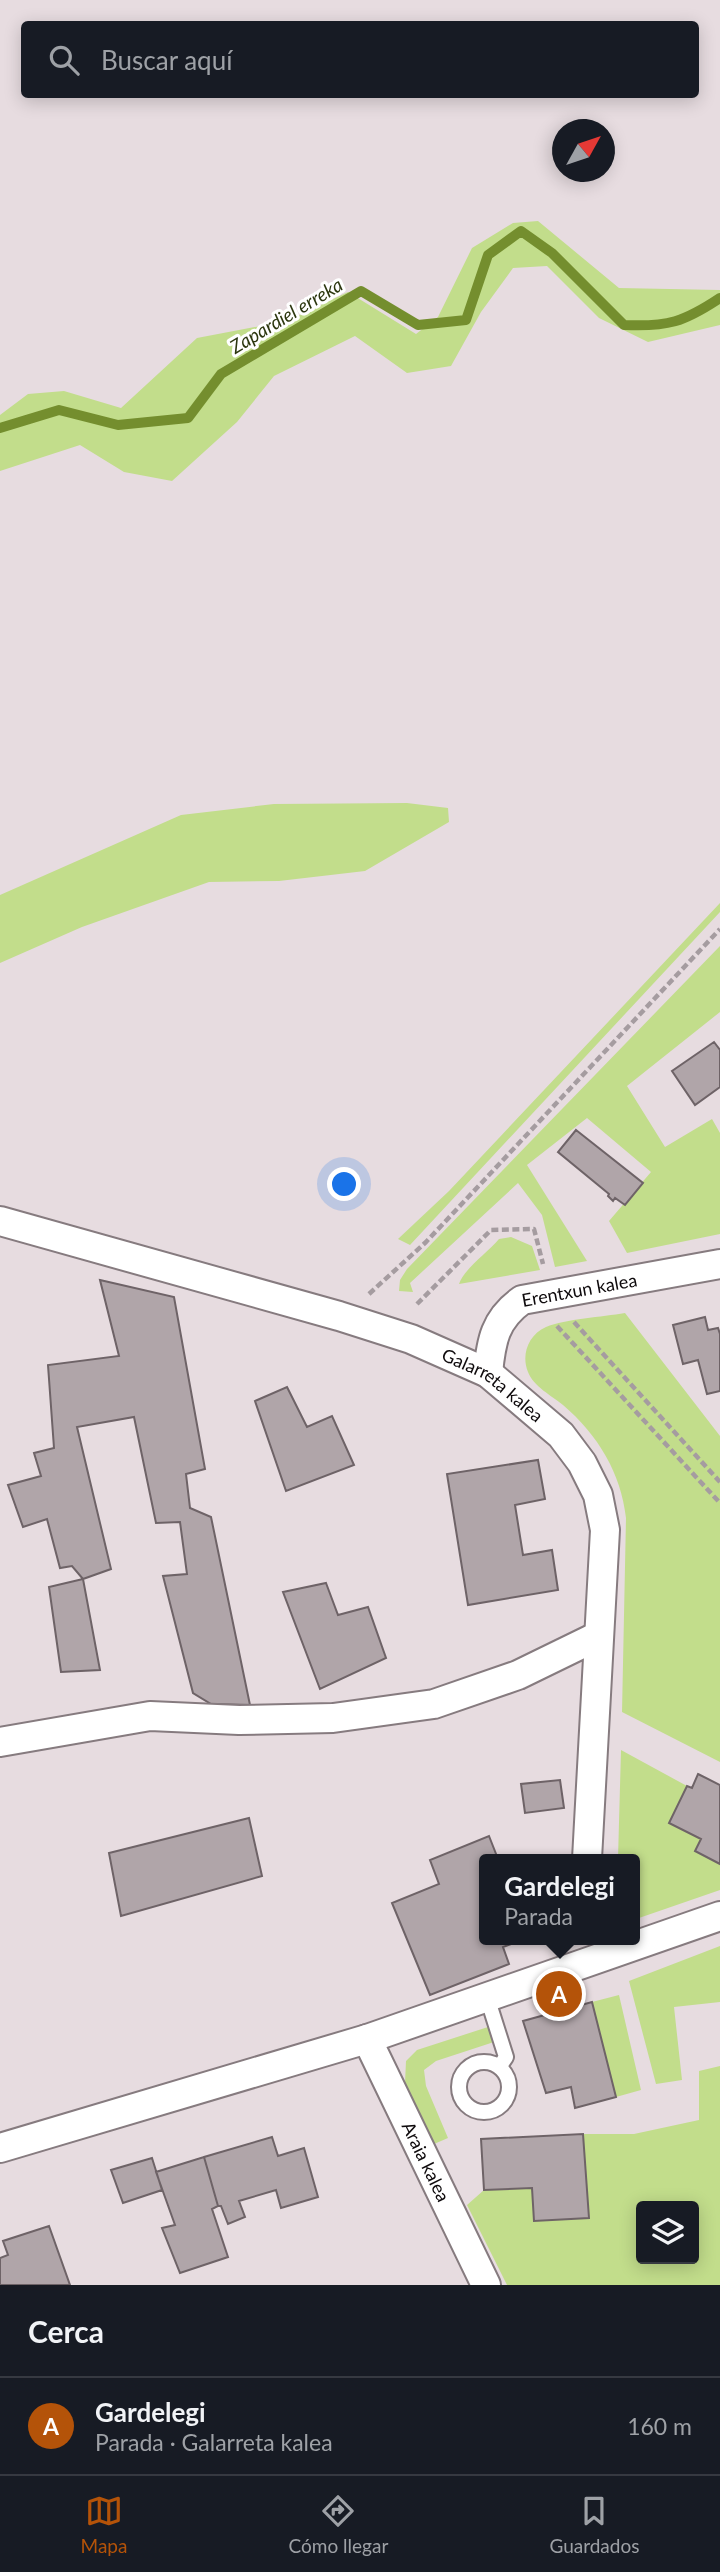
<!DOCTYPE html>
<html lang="es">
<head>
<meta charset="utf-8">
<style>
	:root { --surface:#171b24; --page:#20242c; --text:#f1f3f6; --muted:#9ea1a6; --line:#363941; --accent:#b45309 }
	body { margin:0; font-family:Lato,sans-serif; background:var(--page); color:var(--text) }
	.controls { position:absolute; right:21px; bottom:21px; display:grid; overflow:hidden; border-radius:7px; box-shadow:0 4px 18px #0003 }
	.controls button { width:63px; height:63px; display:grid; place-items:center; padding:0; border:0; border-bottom:2px solid var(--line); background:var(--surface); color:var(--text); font:35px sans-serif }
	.compass { position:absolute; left:552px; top:119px; width:63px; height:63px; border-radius:50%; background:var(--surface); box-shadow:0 4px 18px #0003; rotate:50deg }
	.you { position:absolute; left:345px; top:1185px; width:24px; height:24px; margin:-18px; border:5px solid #fff; border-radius:50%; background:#1a73e8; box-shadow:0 0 0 10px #1a73e833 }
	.badge { display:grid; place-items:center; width:46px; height:46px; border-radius:50%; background:var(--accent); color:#fff; font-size:23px; font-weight:700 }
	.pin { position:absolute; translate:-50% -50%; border:4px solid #fff; box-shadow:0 2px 7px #0006 }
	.popup { position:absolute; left:479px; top:1854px; width:161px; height:91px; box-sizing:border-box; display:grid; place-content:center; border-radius:7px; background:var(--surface); filter:drop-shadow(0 2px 5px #0005); font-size:23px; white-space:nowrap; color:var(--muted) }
	.popup b { font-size:26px; color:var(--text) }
	.popup::after { content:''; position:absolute; left:50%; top:100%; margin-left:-14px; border:14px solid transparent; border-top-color:var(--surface) }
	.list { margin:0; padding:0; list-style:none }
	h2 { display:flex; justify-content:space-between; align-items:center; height:91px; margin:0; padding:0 28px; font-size:30px }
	h2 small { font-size:23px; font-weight:400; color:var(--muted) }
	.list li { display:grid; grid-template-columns:46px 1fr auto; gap:21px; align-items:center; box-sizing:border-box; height:98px; padding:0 28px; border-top:2px solid var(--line) }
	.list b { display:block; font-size:26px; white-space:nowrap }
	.list p { margin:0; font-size:23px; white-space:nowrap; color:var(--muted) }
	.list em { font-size:23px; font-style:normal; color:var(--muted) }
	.icon { flex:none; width:38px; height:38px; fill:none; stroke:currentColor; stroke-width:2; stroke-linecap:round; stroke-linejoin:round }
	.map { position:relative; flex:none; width:720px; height:2285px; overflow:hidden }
	.search { position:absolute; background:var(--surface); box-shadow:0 4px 18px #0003; left:21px; right:21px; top:21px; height:77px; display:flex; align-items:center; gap:18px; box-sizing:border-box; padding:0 24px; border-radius:7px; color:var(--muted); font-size:26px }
	.sheet { height:189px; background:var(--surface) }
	nav { display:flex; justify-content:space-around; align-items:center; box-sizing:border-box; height:98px; border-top:2px solid var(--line); background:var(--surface); font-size:19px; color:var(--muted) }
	nav a { display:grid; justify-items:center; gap:4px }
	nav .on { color:var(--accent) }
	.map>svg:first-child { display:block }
	.green { fill:#c2dd8b; fill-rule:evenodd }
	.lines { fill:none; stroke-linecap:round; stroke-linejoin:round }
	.stream { stroke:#748e2e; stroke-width:10 }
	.building { fill:#b0a5a9; stroke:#6e6367; stroke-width:2 }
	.lane-casing { stroke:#867b7f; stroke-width:18 }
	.street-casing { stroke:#867b7f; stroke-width:32 }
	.path { stroke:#a59ca0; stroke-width:4.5; stroke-dasharray:7 3.5; stroke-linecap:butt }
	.lane { stroke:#fff; stroke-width:14 }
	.street { stroke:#fff; stroke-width:28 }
	.labels { text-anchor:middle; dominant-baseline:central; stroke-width:6; stroke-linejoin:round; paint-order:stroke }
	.street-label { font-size:18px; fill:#0e0a0c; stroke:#fff }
	.water-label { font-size:19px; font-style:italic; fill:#2c370f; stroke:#fff }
</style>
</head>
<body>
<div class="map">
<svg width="720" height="2285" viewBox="0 0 720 2285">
	<rect width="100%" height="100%" fill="#e7dce0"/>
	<!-- green -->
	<path class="green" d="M538,221L619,288L720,290V325L648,342L599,318L547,266L513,268L481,312L451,366L407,373L355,336L274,376L237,422L172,481L124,472L80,445L0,471V415L28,394L64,391L121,408L197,338L287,321L348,292L416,334L438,317L472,248L513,223Z
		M407,803L448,808L449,822L365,871L279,881L209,882L82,927L0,963V895L181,815L274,804Z
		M720,903V912L410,1245L398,1239L449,1191Z
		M720,946V1012L627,1086L665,1147L712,1119L720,1133V1234L627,1253L609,1221L651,1172L587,1118L527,1165L587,1261L555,1267L542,1215L518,1183L410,1283L413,1292L399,1291L400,1280L407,1269Z
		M511,1237L532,1246L540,1270L459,1284C464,1269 487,1253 499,1239Z
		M625,1313L720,1436V1762L622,1712L626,1518C621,1473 598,1435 563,1405C552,1396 533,1386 528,1372C521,1355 528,1335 546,1327C566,1319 602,1317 625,1313Z
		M621,1750L687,1786L669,1823L701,1839L695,1851L720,1864V1890L639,1918L634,1916V1859H618Z
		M720,1946V2002L674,2007L682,2080L656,2084L629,1981Z
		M619,1995L641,2090L616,2097L592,2002Z
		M488,2027L494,2042L436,2061L424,2070L426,2086L448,2138L434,2144L405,2083L406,2061L417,2050Z
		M720,2066V2285H507L467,2205L484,2190L532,2188L588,2218L583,2134H634L699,2120V2071ZM641,2206H694V2259H641Z"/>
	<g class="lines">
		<!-- stream -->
		<path class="stream" d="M0,428L59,410L118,425L188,418L221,374L361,291L418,325L466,320L488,255L521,231L552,253L624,325C668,327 684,322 720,298"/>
	</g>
	<!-- building -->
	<path class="building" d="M714,1042L720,1050V1087L695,1105L672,1071Z
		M576,1130L643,1183L625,1205L615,1198L613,1201L608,1196L609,1194L558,1152Z
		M100,1280L174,1297L205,1469L186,1474L190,1508L211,1517L250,1705L211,1704L193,1693L163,1576L187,1574L180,1522L156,1523L134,1417L77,1427L111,1569L83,1579L72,1566L60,1568L47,1519L23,1527L8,1485L41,1476L34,1453L54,1448L48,1365L119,1356Z
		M705,1317L708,1330L718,1328L720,1334V1391L707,1394L698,1360L683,1364L673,1325Z
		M287,1387L307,1427L332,1416L354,1465L286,1491L255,1401Z
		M538,1460L545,1499L515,1505L523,1555L552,1550L558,1590L468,1605L447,1474Z
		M83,1579L100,1670L61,1672L49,1587Z
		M326,1583L338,1615L368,1607L386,1658L320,1689L283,1592Z
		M698,1774L720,1785V1864L695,1851L701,1839L669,1823L687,1786L692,1788Z
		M560,1780L564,1808L525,1813L521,1784Z
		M249,1818L262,1876L121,1916L109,1853Z
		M489,1836L498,1859H484V1940H522L503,1947L509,1964L430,1995L392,1903L439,1884L430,1860Z
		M592,2002L616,2097L575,2108L571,2087L546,2093L523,2021Z
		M583,2134L589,2218L534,2221L532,2188L484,2190L481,2139Z
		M272,2137L278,2156L304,2148L318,2197L281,2208L276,2190L239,2201L245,2217L228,2224L221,2206H218L204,2157Z
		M204,2157L218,2206L212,2209L228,2257L180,2273L162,2228L175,2225L156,2172Z
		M152,2158L162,2190L123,2203L111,2170Z
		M49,2226L70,2285H0V2258L8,2255L3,2241Z"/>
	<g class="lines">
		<!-- lane casing -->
		<g class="lane-casing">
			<path id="lane" d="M487,1997L506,2057L500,2066
				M459 2087a25 25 0 1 1 50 0a25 25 0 1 1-50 0Z"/>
		</g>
		<!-- street casing -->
		<g class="street-casing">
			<g id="street">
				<path id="s1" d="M0,1221L339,1316L411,1339L488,1373L561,1435L582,1463L598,1495L605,1530L587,1859"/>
				<path id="s2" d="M488,1373C491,1341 495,1319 522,1300L720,1264"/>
				<path d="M0,1742L150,1716L239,1720L333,1718L434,1704L518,1675L598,1636"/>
				<path id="s3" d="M367,2039L486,2285"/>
				<path d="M0,2148L367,2039L720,1916"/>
			</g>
		</g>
		<!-- path -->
		<path class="path" d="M369,1294L426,1242L720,929
			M417,1304L491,1230L534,1229L543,1264
			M574,1322L720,1482
			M557,1326L720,1503"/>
		<!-- lane -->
		<use href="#lane" class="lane"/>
		<!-- street -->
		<use href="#street" class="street"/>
	</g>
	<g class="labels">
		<!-- street labels -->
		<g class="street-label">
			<text stroke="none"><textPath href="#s2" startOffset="142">Erentxun kalea</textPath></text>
			<text stroke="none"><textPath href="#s1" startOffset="522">Galarreta kalea</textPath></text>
			<text stroke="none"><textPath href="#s3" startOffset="136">Araia kalea</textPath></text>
		</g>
		<!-- water labels -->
		<g class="water-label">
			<text transform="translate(286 315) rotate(-31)">Zapardiel erreka</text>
		</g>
	</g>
</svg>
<div class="controls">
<button><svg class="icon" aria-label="layers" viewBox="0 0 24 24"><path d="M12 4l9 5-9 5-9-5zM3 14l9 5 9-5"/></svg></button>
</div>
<svg class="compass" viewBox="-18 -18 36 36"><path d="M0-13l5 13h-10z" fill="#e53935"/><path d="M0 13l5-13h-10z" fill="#9ea1a6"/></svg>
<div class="you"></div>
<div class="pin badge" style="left:559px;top:1994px">A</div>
<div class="popup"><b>Gardelegi</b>Parada</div>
<div class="search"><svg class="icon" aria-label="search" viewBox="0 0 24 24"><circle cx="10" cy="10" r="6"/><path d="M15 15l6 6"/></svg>Buscar aquí</div>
</div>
<section class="sheet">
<h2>Cerca<small></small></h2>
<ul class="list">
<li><span class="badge">A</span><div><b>Gardelegi</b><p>Parada · Galarreta kalea</p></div><em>160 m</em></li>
</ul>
</section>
<nav>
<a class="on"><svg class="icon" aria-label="map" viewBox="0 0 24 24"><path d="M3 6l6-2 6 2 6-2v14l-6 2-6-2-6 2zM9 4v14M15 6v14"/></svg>Mapa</a>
<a><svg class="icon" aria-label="directions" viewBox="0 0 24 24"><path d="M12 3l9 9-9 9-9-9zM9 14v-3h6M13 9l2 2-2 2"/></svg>Cómo llegar</a>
<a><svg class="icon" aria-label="saved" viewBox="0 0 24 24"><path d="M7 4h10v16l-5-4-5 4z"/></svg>Guardados</a>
</nav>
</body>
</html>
